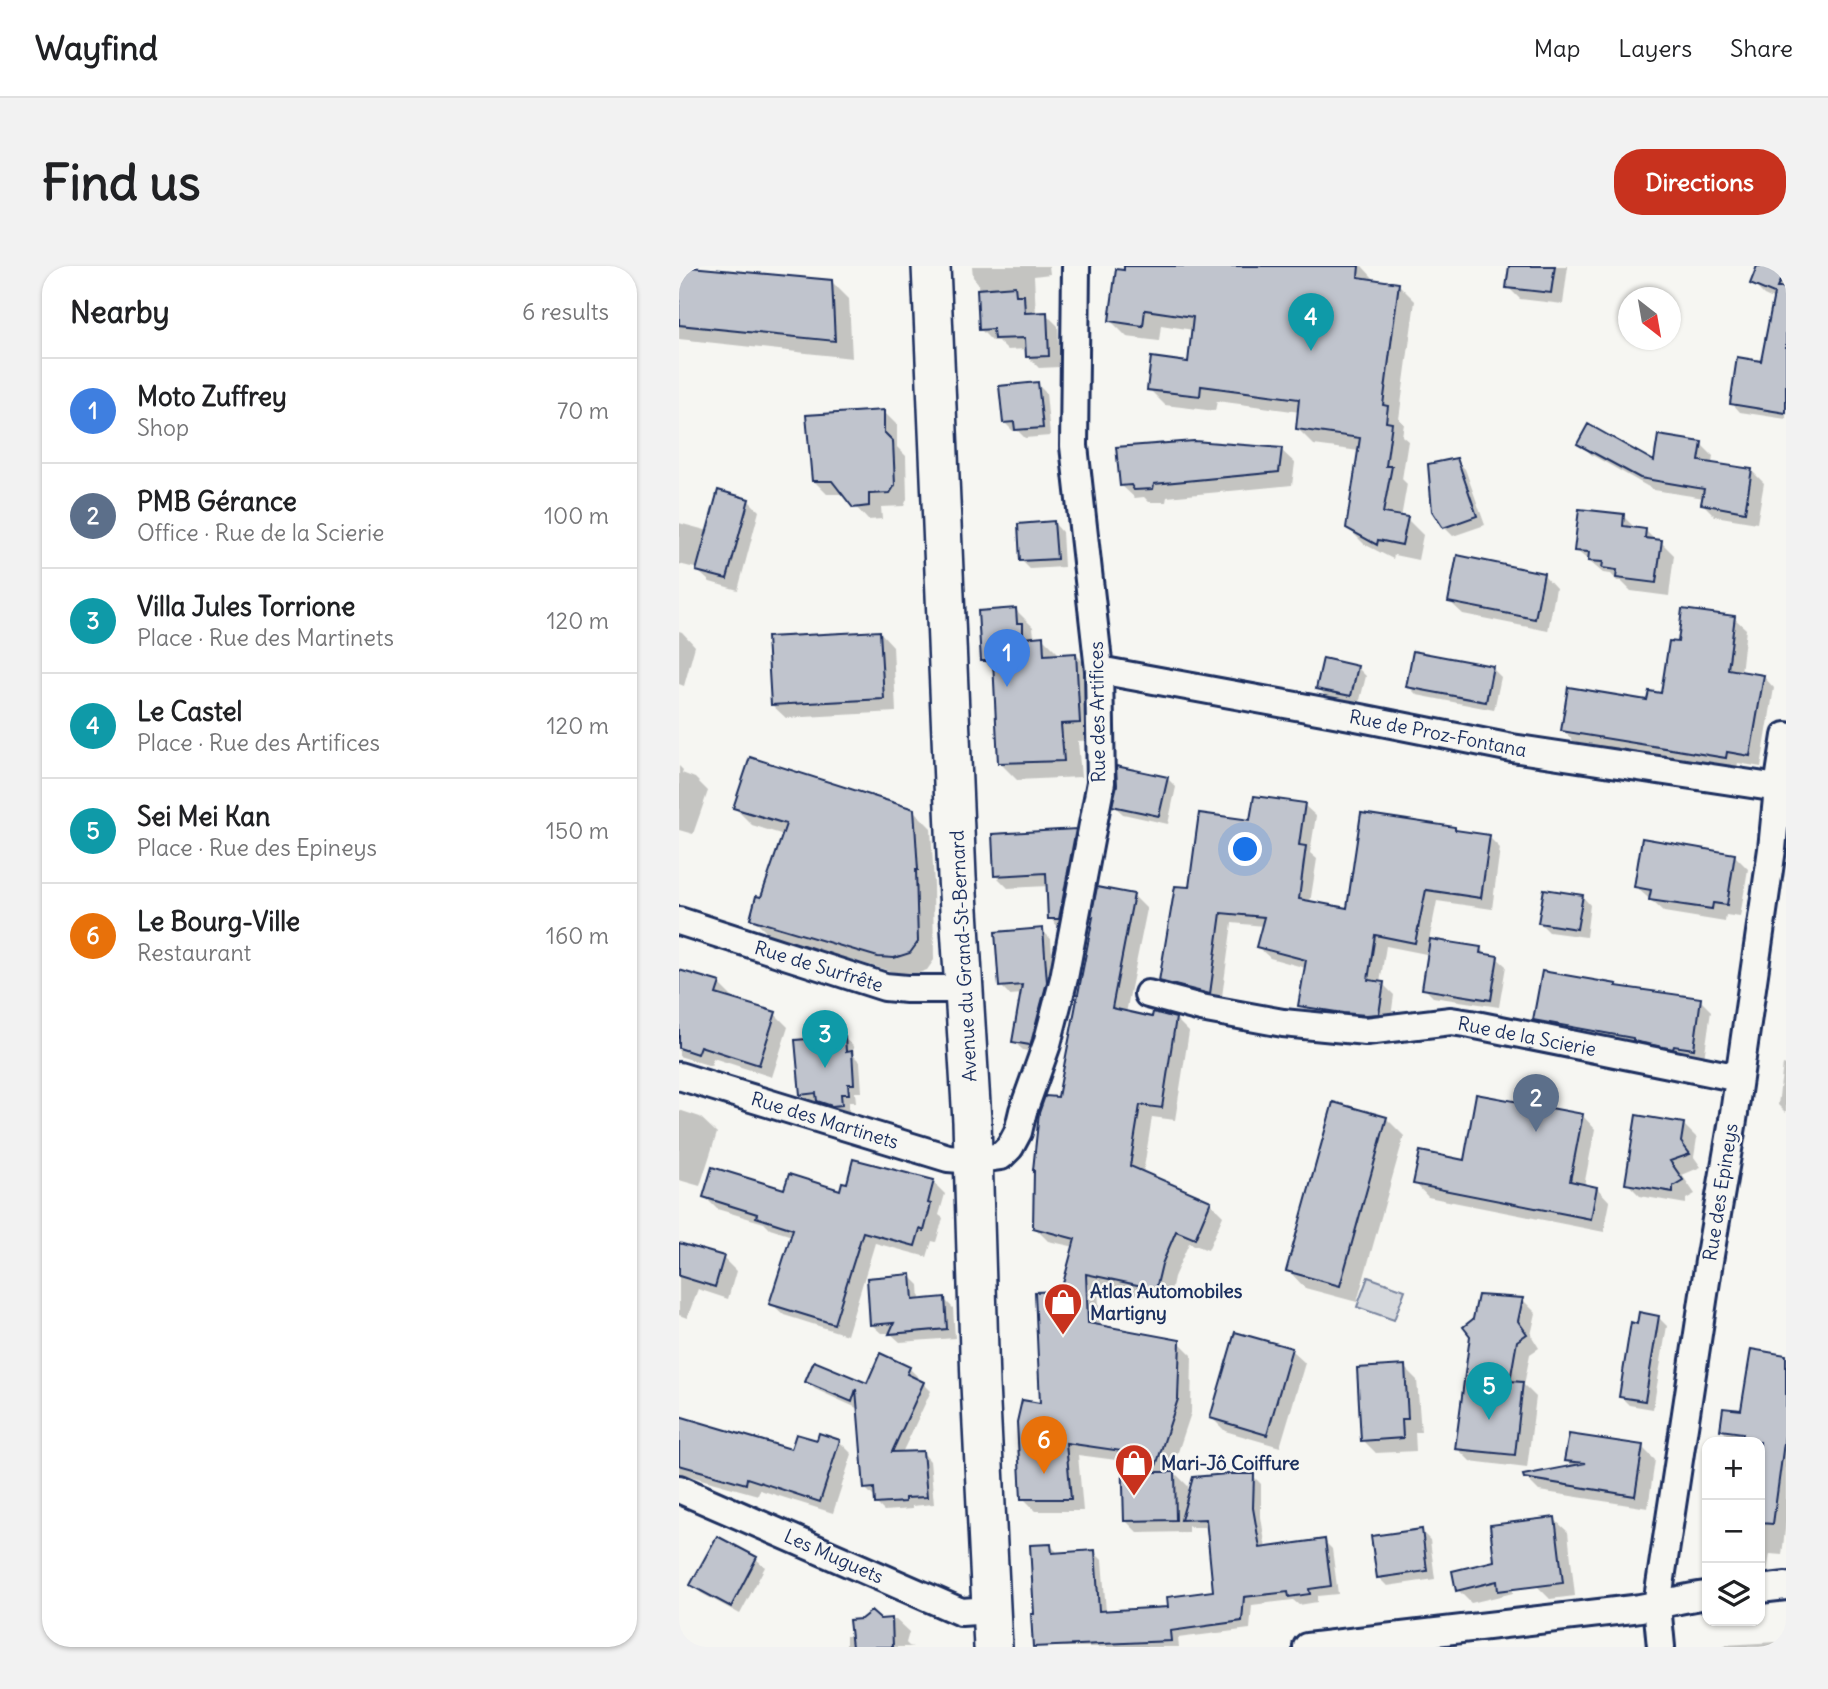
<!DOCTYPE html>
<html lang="en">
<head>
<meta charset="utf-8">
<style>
	:root { --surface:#fff; --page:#f2f2f2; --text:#202124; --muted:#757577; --line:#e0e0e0; --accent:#c8321e }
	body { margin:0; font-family:Delius,sans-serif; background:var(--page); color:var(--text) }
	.controls { position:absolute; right:21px; bottom:21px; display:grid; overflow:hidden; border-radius:14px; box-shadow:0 2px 5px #0004 }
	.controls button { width:63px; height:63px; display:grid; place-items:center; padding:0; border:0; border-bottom:2px solid var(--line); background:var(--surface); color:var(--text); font:35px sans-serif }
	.compass { position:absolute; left:939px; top:21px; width:63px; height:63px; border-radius:50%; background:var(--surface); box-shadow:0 2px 5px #0004; rotate:149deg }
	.you { position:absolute; left:567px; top:584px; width:24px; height:24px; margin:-18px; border:5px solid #fff; border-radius:50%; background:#1a73e8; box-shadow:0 0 0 10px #1a73e833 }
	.badge { display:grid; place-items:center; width:46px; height:46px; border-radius:50%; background:var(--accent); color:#fff; font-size:23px; font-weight:700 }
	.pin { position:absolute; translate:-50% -58px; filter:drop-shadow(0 2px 4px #0008) }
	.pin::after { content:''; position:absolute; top:37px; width:24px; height:21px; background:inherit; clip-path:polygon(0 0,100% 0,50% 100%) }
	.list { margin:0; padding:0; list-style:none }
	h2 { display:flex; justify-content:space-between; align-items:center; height:91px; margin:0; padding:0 28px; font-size:30px }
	h2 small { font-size:23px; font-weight:400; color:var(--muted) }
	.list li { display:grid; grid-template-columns:46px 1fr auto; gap:21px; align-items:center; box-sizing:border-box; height:105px; padding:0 28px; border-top:2px solid var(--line) }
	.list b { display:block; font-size:26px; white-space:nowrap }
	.list p { margin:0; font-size:23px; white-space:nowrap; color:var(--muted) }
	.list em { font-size:23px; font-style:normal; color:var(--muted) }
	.icon { flex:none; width:38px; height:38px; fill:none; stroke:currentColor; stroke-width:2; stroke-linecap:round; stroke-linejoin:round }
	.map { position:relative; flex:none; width:1107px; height:1381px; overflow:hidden; border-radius:28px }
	header { display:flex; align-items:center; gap:42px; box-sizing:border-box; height:98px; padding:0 35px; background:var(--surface); border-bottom:2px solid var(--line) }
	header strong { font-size:33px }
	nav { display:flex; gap:38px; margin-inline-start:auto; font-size:24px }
	.intro { display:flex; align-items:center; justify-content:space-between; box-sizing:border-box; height:168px; padding:0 42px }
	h1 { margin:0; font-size:49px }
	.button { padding:18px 32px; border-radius:28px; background:var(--accent); color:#fff; font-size:24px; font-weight:700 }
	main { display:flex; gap:42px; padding:0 42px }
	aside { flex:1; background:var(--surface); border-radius:28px; box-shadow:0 2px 5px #0004 }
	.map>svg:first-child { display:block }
	.green { fill:#d6d9dd; stroke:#78849e; stroke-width:2 }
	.shadow { fill:#0003 }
	.building { fill:#c0c4cd; stroke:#1b2f5e; stroke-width:2 }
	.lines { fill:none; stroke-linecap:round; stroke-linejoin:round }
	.street-casing { stroke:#1b2f5e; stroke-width:32 }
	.secondary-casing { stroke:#1b2f5e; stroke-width:42 }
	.street { stroke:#f6f6f2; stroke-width:26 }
	.secondary { stroke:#f6f6f2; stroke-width:37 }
	.labels { text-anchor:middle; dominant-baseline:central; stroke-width:5; stroke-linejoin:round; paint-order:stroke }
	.street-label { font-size:19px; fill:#1b2f5e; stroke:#f6f6f2 }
	.poi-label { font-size:19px; font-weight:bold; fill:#1b2f5e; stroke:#f6f6f2; text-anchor:start }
</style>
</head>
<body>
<header>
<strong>Wayfind</strong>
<nav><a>Map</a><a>Layers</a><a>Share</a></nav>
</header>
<div class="intro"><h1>Find us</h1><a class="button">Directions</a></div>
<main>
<aside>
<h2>Nearby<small>6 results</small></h2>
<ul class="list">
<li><span class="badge" style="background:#3f7fe0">1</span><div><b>Moto Zuffrey</b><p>Shop</p></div><em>70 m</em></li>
<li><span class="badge" style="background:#5c6f8a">2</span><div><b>PMB Gérance</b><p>Office · Rue de la Scierie</p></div><em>100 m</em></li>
<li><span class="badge" style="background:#0f9aa8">3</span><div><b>Villa Jules Torrione</b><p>Place · Rue des Martinets</p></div><em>120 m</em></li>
<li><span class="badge" style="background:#0f9aa8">4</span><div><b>Le Castel</b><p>Place · Rue des Artifices</p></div><em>120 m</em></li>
<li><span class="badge" style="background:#0f9aa8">5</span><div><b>Sei Mei Kan</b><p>Place · Rue des Epineys</p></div><em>150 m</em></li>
<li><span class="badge" style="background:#e8710a">6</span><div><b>Le Bourg-Ville</b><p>Restaurant</p></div><em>160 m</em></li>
</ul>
</aside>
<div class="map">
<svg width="1107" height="1381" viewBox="0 0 1107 1381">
	<rect width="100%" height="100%" fill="#f6f6f2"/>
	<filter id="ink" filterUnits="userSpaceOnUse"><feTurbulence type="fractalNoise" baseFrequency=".0143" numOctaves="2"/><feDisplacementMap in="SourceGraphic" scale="14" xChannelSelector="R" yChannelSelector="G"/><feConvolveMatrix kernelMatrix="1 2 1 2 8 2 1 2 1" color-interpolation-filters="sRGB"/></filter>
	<g filter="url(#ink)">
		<!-- green -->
		<path class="green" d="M689,1011L726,1024L715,1054L678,1041Z"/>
		<!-- shadow -->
		<path class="shadow" d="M293,0H370L371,8L355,10L357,49L367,48L379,60L381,101L360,102L348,90V83L328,84L319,75H313L301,63L299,17L294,11Z
			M447,0H683L696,14L720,19L736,35L720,153L725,158L723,170L729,175L723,213L728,218L722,252L728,253L744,269L739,294L715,289L714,293L685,278L669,262L680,185L635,179L618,162L621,146L538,135L536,145L486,139L470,123L510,98L514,64L482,59L480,75L448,71L432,55Z
			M832,0H889L884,38L841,33L829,21Z
			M1080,0H1107V153L1061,146L1053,137L1084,97L1096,34L1085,29L1073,17Z
			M0,1L153,16L170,33L173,92L0,73Z
			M358,118L367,127L371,170L346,172L339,165H334L326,157Z
			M204,145L218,159V181L227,190L228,233L225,240L202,241L203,253L189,254L165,228H148L134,214Z
			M900,177L976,197L1022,178L1034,190L1033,198L1073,205L1085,217L1078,257L1036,250L1024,238L1025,232L975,224L913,189Z
			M602,184L616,197L613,219L488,231L487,236H470L465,231L456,232L442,219Z
			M777,194L786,203L806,259L774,270L765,261Z
			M69,234L80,245L59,324L31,316L19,305L20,303L0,298V257L30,265Z
			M944,250L958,264L967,265L977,275L982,276L995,289L990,330L952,325L942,315H938L932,308L924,307L897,284Z
			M375,257L383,266L385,301L351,303L342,294Z
			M864,308L877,322L869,365L784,348L770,335Z
			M337,344L354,361L355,371L357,373L364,372L381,389L396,388L414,406L417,474L399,475L402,511L338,514L321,497L316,407L304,394Z
			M1055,352L1067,363L1062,407L1084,410L1095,422L1082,501L1059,497L1058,502L895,476L884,464L970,436L984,429L1001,378Z
			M0,365L3,366L16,380L5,420L0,418Z
			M201,366L214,380L217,446L107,452L93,439Z
			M678,401L687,410L680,438L648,431L639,422Z
			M813,402L822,411L815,444L738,429L729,420Z
			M0,500L4,504L3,507L16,512L29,525L14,568L0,564Z
			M488,512L497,521L489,558L444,548L435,540Z
			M625,539L637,550L631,587L638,593L631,637L670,644L776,563L780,567L810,571L821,582L813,643L758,635L750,675L801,683L809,690L818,692L827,700L820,741L754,731L745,722L752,681L749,680L747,688L707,680L701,717L704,718L715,729L711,758L633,750L621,739L627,702L591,692L579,681L585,660L553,657L542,738L493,725L482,714L511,623L573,556Z
			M56,542L234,544L252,562L255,620H254L255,694L248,704L234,709L218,707L91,670L73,652L83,633L105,569L73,559Z
			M396,565L409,577L383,665L371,652L369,620L329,622L317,610Z
			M1056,590L1069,603L1061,651L1047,649L1046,656L985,646L957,621Z
			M455,630L468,643L447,747L475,754L497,753L510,766L496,854L473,851L464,908L531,937L544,950L529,984L510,977L495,1011L490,1035L419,1020L421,1061L500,1076L513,1089L512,1147L492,1207H496L509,1220V1232L574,1210L582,1218V1251L587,1283L645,1275L653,1283L659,1328L638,1330V1336L620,1339L614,1334L573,1339L571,1363L499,1372L500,1381H355L354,1350H357L371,1279L381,1289L415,1286L423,1294L427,1346L491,1343L536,1326L530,1261H512L509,1259V1266L459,1267L446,1254L445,1195L399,1189L404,1245H357L344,1232L383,1027L396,981L369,975L356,962L381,832Z
			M903,630L911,639L907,671L870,666L861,657Z
			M363,664L372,673L376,725L359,787L344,784L335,776L343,728L331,729L322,720Z
			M0,706L40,718L53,731L52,734L96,748L109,761L93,811L34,792L32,800L0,790Z
			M937,720L940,722L1021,734L1032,745L1025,793L867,765L856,754Z
			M165,772L174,780L175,790L181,796L183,826H176L177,836H170V847L163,848L148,844L140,836L131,837L123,828Z
			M1104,798L1107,799V847L1099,839Z
			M0,844L21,851L38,867L21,920L0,914Z
			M903,849L916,863L905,920L918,922L931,936L925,966L749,931L736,917Z
			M707,852L725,870L678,1036L626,1022L609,1004Z
			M1005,859L1018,872L1015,891L1022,901L1003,909L1016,928L1007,933V938L961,930L948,917Z
			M254,916L266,928L260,949L264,952L257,976L253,975L248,991L196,977L168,1069L105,1049L92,1037L113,970L91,963L85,957L38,943L26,931L107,925L162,926Z
			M0,979L44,992L57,1005L49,1033L19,1023L8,1052L0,1049Z
			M231,1010L240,1019L241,1035L265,1033L274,1042L276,1072L221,1076L211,1067H202L193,1059Z
			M843,1033L857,1047L852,1069L860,1082L851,1088L845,1119L857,1131L848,1202L791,1195L778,1182Z
			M979,1051L988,1060L974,1143L950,1139L941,1130L960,1060Z
			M612,1084L626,1097L601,1181L546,1165L533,1152Z
			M1073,1085L1107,1091V1255L1103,1289L1091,1288L1088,1307L1081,1305V1176L1054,1175L1043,1164L1063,1146Z
			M725,1101L738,1114L742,1166H736L737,1185L697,1187L684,1174Z
			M230,1102L238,1110L236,1114L244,1117L252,1125L223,1187H244L251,1195L255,1238L233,1240V1243L205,1245L198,1238L197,1229L194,1230L186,1222L180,1143L136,1123L128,1115L189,1120Z
			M0,1152L113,1185L139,1176L160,1175L173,1188L154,1247L81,1224L79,1229L0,1207Z
			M963,1181L976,1194L969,1242L860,1225L846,1211L894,1202L887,1194Z
			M875,1253L889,1266L896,1330L871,1333L858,1320L832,1309L834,1327L792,1337L779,1324L823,1295Z
			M742,1265L751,1274L756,1313L708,1320L699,1311Z
			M38,1272L77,1293L86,1301L61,1348L22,1327L13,1318Z
			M217,1354L230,1366L227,1377L230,1380L234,1381H167V1370H173L201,1355Z
			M1097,1376L1102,1381H1045V1379Z"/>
		<!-- building -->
		<path class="building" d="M0,0L153,14L156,75L0,59Z
			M445,0H680L679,11L720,17L704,139L709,140L707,156L713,157L707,200H713L704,247L729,251L723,279L699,274L698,279L667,262L681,172L617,163L620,133L522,120L521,130L468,124L472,91L509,96L514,51L466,44L464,60L430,55L437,3L445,4Z
			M830,0H876L872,27L827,22Z
			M1078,0H1107L1098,22H1107V147L1051,138L1058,91L1082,95L1095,28L1071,18Z
			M336,20L337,29H345L346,47L368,46L370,90L347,91L346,72L315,73L314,63L300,64L298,23Z
			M359,116L364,162L336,164L335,156L324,157L320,120Z
			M205,144V166L214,175L216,219L211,227L190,228V240L174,242L153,215H133L127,149Z
			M909,158L975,195L979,169L1023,176L1020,195L1073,203L1066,246L1022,238L1025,223L961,212L898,178Z
			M515,175L603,182L600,206L475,218L474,223L455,224L452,219L441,220L437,181Z
			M778,192L798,250L764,262L753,245L749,198Z
			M39,224L70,233L48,313L17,305Z
			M900,243L945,248L944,260L967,263L966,272L983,274L977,317L937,312L938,304L923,302L924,296L909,295L910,286L895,285Z
			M375,255L378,293L341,295L339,258Z
			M778,289L865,307L856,353L769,336Z
			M337,342L338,357H344V372L364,370L365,389L397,387L401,457L382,458L385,495L319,497L314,395H302L299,345Z
			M1003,343L1056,350L1049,403L1085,409L1071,490L1048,486L1047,492L882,465L889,421L968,434L970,425L982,427L990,375L999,376Z
			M201,365L205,433L92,439L88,371Z
			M734,385L814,400L807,436L727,421Z
			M644,392L679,400L672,430L637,423Z
			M71,491L235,543L239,604H237L239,676L231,687L215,692L199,691L71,653L77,630L82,631L107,558L54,542Z
			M437,500L489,511L480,550L433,540L438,519Z
			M575,530L626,537L620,579L627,580L620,633L668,642L682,547L776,561V564L811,569L802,632L747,624L736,677L696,669L689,714L705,716L700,748L687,749L664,747L619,740L627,694L577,681L585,651L542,647L531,728L480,715L496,620L510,621L520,547L571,554Z
			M397,563L380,653H369L367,607L315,610L313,568Z
			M963,572L1056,588L1048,639L1034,637L1033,643L970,634L972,624L955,621Z
			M418,621L455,628L433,742L473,751L474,746L497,752L483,842L461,839L451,900L532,935L516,973L497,965L483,998L477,1023L407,1008L409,1057L501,1074L499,1133L475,1206H496L497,1254L445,1255L443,1185L387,1177L392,1233H342L338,1156L343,1134L361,1137L356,1026L382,1025L396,973L354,962L355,904H354L360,847L366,830L379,831L414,651H412Z
			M865,623L904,629L898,663L859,657Z
			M364,662L368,716L353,773L351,779L333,776L343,719L320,721L316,666Z
			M751,673L802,681L801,687L819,690L812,734L743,723Z
			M0,704L41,716L37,728L97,746L80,799L21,780L18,788L0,782Z
			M863,705L938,718L937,720L1022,732L1015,783L995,780L994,783L954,775V772L854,754Z
			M166,770L167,786L173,785L175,818H169L170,828H162L163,839L153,840L138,835L137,827L121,829L116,774Z
			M797,828L904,848L891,915L918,921L912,953L734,918L741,885L785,894Z
			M654,836L708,851L661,1020L607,1005Z
			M957,849L1005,857L1002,876L1011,888L991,895L1004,914L994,920V926L946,918Z
			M174,893L255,914L249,937L252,938L245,965L241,963L236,980L184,966L155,1058L90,1038L114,963L77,951L78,948L24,931L33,901L105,923L110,908L161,924L163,916L168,917Z
			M0,977L45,990L36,1021L0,1010Z
			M232,1008L234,1034L266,1031L268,1063L210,1068L215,1057L191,1059L188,1012Z
			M799,1029L844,1032L839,1055L848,1068L838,1075L831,1115L844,1116L836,1189L776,1183L791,1070L784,1061L794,1053Z
			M960,1046L980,1050L966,1135L940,1131L952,1056L958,1058Z
			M556,1066L613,1082L588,1169L531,1152Z
			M1072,1083L1107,1089V1162L1094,1258L1081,1257V1176H1062L1064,1167L1041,1164L1044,1142L1062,1144Z
			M201,1087L231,1101L228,1108L245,1116L213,1186L244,1185L248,1231L226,1232V1236L196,1238L195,1222L185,1223L177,1123L173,1136L126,1116L135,1095L188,1117Z
			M726,1099L729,1153H723L724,1172L682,1175L678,1102Z
			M0,1150L112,1183L117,1168L138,1174L140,1167L161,1174L141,1236L68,1212L67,1218L0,1199Z
			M890,1168L964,1179L956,1230L845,1212L844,1209L907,1197L885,1195Z
			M548,1208H575L574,1242L581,1282L646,1273L652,1320L630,1323L631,1328L610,1331L609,1326L565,1331L563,1355L491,1365L492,1375L354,1381L352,1348H355L351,1279L372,1278L373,1287L416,1284L420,1345L489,1341L488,1331L534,1325L527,1253L502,1254L514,1211Z
			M876,1251L884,1317L819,1325L818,1315L777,1325L773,1305L815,1295L811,1259Z
			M743,1263L748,1305L698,1312L692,1270Z
			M38,1270L78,1291L52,1341L11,1319Z
			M192,1345L201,1353L213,1352L214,1381H173L170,1354L182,1353Z"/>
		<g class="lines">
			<!-- street casing -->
			<g class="street-casing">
				<path id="street" d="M420,404L677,451L833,482L1099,522
					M0,655L206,721L228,723H284
					M469,728L522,742L604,757L687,765L772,755L792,758L1060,812
					M0,810L269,892L294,894L322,890L331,881L339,866L344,845L368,778L385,712L422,516L420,404L395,180L397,0
					M0,1223L282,1346L313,1344
					M1081,1323L1107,1320
					M628,1381C737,1368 846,1356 954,1343C979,1340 1003,1332 1028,1329
					M982,1381L978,1339L1030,995L1054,854L1093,583L1099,522L1107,470"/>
			</g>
			<!-- secondary casing -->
			<g class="secondary-casing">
				<path id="secondary" d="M252,0L278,611L293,855L301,1118L314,1381"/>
			</g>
			<!-- street -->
			<use href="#street" class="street"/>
			<!-- secondary -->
			<use href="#secondary" class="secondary"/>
		</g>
	</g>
	<!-- icons -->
	<defs>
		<g id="shop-pin" transform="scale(2.0125)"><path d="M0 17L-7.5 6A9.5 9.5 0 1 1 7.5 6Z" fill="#c8321e" stroke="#f6f6f2"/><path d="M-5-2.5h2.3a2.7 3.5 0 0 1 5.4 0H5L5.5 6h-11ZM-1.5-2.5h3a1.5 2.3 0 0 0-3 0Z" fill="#fff"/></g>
	</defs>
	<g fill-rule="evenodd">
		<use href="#shop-pin" x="384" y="1036"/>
		<use href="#shop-pin" x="455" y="1197"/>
	</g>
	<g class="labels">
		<!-- street labels -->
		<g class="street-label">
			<text transform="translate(418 446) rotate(-91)">Rue des Artifices</text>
			<text transform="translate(759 467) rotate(11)">Rue de Proz-Fontana</text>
			<text transform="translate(284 690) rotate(-93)">Avenue du Grand-St-Bernard</text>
			<text transform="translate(140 700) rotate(17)">Rue de Surfrête</text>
			<text transform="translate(848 770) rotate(11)">Rue de la Scierie</text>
			<text transform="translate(146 854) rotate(17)">Rue des Martinets</text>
			<text transform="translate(1041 926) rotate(-81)">Rue des Epineys</text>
			<text transform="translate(155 1290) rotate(24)">Les Muguets</text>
		</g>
		<!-- poi labels -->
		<g class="poi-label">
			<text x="411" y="1025">Atlas Automobiles<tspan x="411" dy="22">Martigny</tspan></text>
			<text x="482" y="1197">Mari-Jô Coiffure</text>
		</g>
	</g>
</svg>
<div class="controls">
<button>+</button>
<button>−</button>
<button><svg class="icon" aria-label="layers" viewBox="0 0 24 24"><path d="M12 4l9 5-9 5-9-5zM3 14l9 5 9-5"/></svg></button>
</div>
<svg class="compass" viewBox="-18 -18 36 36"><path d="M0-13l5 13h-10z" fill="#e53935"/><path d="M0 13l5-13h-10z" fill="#757577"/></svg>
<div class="you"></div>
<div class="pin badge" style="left:328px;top:421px;background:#3f7fe0">1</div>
<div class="pin badge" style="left:857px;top:866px;background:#5c6f8a">2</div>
<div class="pin badge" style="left:146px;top:802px;background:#0f9aa8">3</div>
<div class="pin badge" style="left:632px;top:85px;background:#0f9aa8">4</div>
<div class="pin badge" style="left:810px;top:1154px;background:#0f9aa8">5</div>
<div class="pin badge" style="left:365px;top:1208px;background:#e8710a">6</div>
</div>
</main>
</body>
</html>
